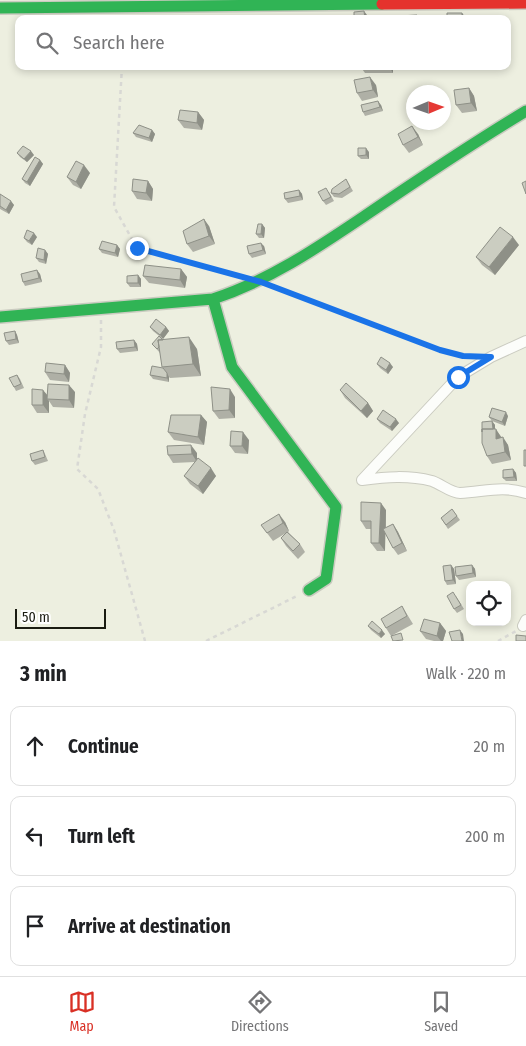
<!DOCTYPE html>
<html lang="en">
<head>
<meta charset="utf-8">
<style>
	:root { --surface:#fff; --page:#f2f2f2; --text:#202124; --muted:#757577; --line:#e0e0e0; --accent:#d93025 }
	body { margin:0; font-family:"Fira Sans Condensed",sans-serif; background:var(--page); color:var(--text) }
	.controls { position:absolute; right:15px; bottom:15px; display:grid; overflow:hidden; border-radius:10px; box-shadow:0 2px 8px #0003 }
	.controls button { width:45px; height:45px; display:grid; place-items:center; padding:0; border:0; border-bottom:1px solid var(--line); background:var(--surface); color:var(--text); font:25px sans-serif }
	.compass { position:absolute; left:406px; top:85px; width:45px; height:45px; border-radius:50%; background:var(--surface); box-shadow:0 2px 8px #0003; rotate:88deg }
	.scale { position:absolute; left:15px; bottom:12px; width:91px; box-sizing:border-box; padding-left:5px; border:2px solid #1a1b11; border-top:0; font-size:14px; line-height:18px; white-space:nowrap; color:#1a1b11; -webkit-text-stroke:4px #fff; paint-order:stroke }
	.stop { position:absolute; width:15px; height:15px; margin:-11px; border:4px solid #1a73e8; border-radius:50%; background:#fff }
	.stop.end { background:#1a73e8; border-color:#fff; box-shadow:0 1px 5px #0008 }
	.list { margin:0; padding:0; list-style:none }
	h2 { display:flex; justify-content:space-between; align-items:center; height:65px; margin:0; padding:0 20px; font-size:21px }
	h2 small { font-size:16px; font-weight:400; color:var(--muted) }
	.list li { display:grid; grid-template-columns:32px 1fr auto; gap:15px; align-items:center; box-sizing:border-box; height:80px; margin:0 10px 10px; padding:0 10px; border:1px solid var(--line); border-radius:10px }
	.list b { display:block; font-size:19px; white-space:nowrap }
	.list em { font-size:16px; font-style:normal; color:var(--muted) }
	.icon { flex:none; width:28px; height:28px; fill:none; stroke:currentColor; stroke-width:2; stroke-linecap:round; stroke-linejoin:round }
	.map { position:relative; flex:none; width:526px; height:641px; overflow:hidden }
	.search { position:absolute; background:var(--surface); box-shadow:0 2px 8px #0003; left:15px; right:15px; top:15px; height:55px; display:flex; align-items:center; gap:12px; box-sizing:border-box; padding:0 18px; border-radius:10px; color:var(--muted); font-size:19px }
	.sheet { height:335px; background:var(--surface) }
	nav { display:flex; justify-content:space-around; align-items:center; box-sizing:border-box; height:70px; border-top:1px solid var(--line); background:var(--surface); font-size:14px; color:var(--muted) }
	nav a { display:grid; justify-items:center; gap:2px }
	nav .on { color:var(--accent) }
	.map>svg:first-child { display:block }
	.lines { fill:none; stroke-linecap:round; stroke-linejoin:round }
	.street-casing { stroke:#cacbc0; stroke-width:12 }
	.fast-casing { stroke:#cacbc0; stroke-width:14 }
	.jam-casing { stroke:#cacbc0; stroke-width:14 }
	.path { stroke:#d8d8d4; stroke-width:2.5; stroke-dasharray:4 4; stroke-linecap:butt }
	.street { stroke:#fcfdfa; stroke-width:10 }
	.fast { stroke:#30b455; stroke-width:11 }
	.jam { stroke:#e5322d; stroke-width:11 }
	.wall { fill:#afb0a6 }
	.shaded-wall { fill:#8e9087 }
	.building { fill:#cbcdc1; stroke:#8e9087 }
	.route { stroke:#1a73e8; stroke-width:6 }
</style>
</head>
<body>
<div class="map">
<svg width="526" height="641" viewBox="0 0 526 641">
	<rect width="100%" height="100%" fill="#edefe0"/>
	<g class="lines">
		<!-- street casing -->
		<g class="street-casing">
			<path id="street" d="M362,480L458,377L491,357L526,341
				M362,480C386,477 408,475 432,481C441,484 451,493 460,493C484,492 502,485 526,493
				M523,626L526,620"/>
		</g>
		<!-- fast casing -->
		<g class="fast-casing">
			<path id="fast" d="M0,8L382,4
				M213,299L232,367L336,507L326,579L309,590
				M0,317L213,299C270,280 317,248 366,215C419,179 471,144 526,111"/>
		</g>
		<!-- jam casing -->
		<g class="jam-casing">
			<path id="jam" d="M382,4L526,3"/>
		</g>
		<!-- path -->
		<path class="path" d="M122,66L114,207L137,248L239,276
			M275,288L440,350L470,356
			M101,320V347L85,414L77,469L98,489L114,530L145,641
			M206,641L299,595
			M498,641L516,631"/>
		<!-- street -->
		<use href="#street" class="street"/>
		<!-- fast -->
		<use href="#fast" class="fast"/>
		<!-- jam -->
		<use href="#jam" class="jam"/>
	</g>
	<!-- wall -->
	<path class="wall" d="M360,66H393V73H365Z
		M376,85L378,97L362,101L357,93Z
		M469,88L474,96L477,111L462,113L456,105Z
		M381,105L383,111L365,116L363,112Z
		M198,112L204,120L202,130L184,128L178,120Z
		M152,130L155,134L152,142L136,137L133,133Z
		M418,134L423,145L409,153L403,145Z
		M369,152V159H361L358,156Z
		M17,153L34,155L27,162L20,157Z
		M40,160L43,164L30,186L25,183L22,179Z
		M90,173L81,189L73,185L67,177Z
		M346,179L353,191L342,198L334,197L331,193Z
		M148,181L153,189L152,201L137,199L132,191Z
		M299,190L302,194L303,200L288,203L285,199Z
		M329,192L334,201L326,205L323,201Z
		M0,194L14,205L9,214L0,209Z
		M262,224L265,228L264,238H259L256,234Z
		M209,226L215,244L193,252L187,244Z
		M37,237L32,245L27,242L24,238Z
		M117,245L120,249L118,257L102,253L99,249Z
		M519,245L495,275L482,265L476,257Z
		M264,246L266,254L252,258L249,254Z
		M45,250L48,254L46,264L39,262L36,258Z
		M181,269L187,277L185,288L149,283L143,276Z
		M40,274L42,282L25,286L23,282Z
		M138,275L141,279V287H130L127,283Z
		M150,327H166L169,331L163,339L153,331Z
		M15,331L17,335L19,343L9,345L6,341Z
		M134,340L137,344L138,351L120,353L117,349Z
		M163,340L197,349L201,376L170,378L169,377V382L153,379L150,375L163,368L160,353L152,344Z
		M377,364L393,367L388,374L380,368Z
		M65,365L70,373L69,382L50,380L45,372Z
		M17,375L20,379L24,388L16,391L14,387Z
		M340,390L368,403L373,411L367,418L345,398Z
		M75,392L74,408L53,407L49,401V413H37L32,405L47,395Z
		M235,397V418L219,419L213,411Z
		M201,415L207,422L204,445L174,440L168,432Z
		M508,416L505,426L492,421L489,417Z
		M377,419L399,423L392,431L380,423Z
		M492,421L495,425V429L508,445L511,460L492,464L487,456Z
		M249,440L248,454L235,453L230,446Z
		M43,450L45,454L48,461L35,465L32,461Z
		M197,453V459L216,476L203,494L190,484L184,476L195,462L173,463L168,455Z
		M513,469L516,473L517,481H506L503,478Z
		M452,509L460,520L448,529L441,518Z
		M386,510V528L393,524L398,532L407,551L398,555L393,548L385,533V551H377L371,543V529H366L361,521Z
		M285,522L289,531L288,532L300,544L305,552L298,559L286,546L281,538L286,533L273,541L261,525Z
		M451,565L454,569L456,584L447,585L445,581Z
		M472,565L475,569L476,577L459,580L456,576Z
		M456,596L464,609L457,613L454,609Z
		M402,606L413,624L391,636L386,628Z
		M440,623L446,631L443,641H434L426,639L420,631Z
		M368,626L385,634L381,638L371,630Z"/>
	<!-- shaded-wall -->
	<path class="shaded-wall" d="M364,11L370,19H365Z
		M462,13L467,19H462Z
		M389,66H393V73Z
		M370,77L376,85L378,97L373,90Z
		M469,88L474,96L477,111L471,103Z
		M378,101L381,105L383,111L380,107Z
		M198,112L204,120L202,130L197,123Z
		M412,126L418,134L423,145L418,137Z
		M152,130L155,134L152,142L149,138Z
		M366,148L369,152V159L366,155Z
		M31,151L34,155L27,162L24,159Z
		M40,160L43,164L30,186L27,182Z
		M84,165L90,173L81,189L76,182Z
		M148,181L153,189L152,201L146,193Z
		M299,190L302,194L303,200L300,196Z
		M11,201L14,205L9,214L6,210Z
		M204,219L209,226L215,244L209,236Z
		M262,224L265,228L264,238L261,234Z
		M34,233L37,237L32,245L29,241Z
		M513,237L519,245L495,275L489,267Z
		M261,243L264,246L266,254L263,250Z
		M117,245L120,249L118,257L115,253Z
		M45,250L48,254L46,264L44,260Z
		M181,269L187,277L185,288L180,280Z
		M37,270L40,274L42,282L39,278Z
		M138,275L141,279V287L138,283Z
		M166,327L169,331L163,339L160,335Z
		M15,331L17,335L19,343L16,339Z
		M189,337L197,349L201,376L193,364Z
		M134,340L137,344L138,351L135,347Z
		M390,363L393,367L388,374L386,370Z
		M65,365L70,373L69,382L64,374Z
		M167,373L169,377V382L167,378Z
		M69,385L75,392L74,408L69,400Z
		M230,389L235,397V418L229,410Z
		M43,390L49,397L47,399L49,401V413L43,405Z
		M368,403L373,411L367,418L361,411Z
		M506,412L508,416L505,426L502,422Z
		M201,415L207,422L204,445L198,437Z
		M396,419L399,423L392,431L390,427Z
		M492,421L495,425V436L493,432Z
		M496,429L501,437L502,446L496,439Z
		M243,432L249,440L248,454L242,446Z
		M503,437L508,445L511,460L505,452Z
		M191,445L197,453V462L192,454Z
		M211,468L216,476L203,494L198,486Z
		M513,469L516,473L517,481L514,477Z
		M381,503L386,510L385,551L379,543Z
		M279,514L285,522L289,531L283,523Z
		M393,524L398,532L407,551L402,543Z
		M451,565L454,569L456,584L453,580Z
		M472,565L475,569L476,577L473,573Z
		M440,623L446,631L443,641H441L437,636Z
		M382,630L385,634L381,638L379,634Z
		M460,630L463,634L464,641H462Z"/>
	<!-- building -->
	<path class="building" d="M364,11L365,19H354V12Z
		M447,13H462V19H447Z
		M417,15L418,19H399V16Z
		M370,77L373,90L357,93L354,80Z
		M469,88L471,103L456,105L454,90Z
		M378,101L380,107L363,112L361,105Z
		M180,110L198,112L197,123L178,120Z
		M139,125L152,130L149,138L133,133Z
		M412,126L418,137L403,145L398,134Z
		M23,146L31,151L24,159L17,153Z
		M358,148H366V155L358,156Z
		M35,157L40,160L27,182L22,179Z
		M76,161L84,165L76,182L67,177Z
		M133,179L148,181L146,193L132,191Z
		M346,179L350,187L339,194L331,193L332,189Z
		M526,181V194L522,183Z
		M326,188L331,197L323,201L318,192Z
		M299,190L300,196L285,199L284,193Z
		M0,194L11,201L6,210L0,206Z
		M204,219L209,236L187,244L183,231Z
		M258,224H262L261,234H256Z
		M500,227L513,237L489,267L476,257Z
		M27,230L34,233L29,241L24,238Z
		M102,241L117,245L115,253L99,249Z
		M261,243L263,250L249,254L247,246Z
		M38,248L45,250L44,260L36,258Z
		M145,265L181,269L180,280L143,276Z
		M37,270L39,278L23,282L21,274Z
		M138,275V283H127V276Z
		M156,319L166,327L160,335L150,327Z
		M15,331L16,339L6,341L4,333Z
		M159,336L163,340H158L159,347L157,349L152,344Z
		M189,337L193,364L162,367L158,340Z
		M134,340L135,347L117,349L116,342Z
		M381,357L390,363L386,370L377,364Z
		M46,363L65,365L64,374L45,372Z
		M152,366L163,368L167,373V378L150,375Z
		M17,375L21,384L14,387L9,378Z
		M346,383L368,403L361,411L340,390Z
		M48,384L69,385V400L47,399Z
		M211,387L230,389L229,410L213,411Z
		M32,389L43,390V405H32Z
		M492,408L506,412L502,422L489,417Z
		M383,410L396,419L390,427L377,419Z
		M171,415H201L198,437L168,432Z
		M492,421L493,429H482V432V422Z
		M482,429H496V439L503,437L505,452L487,456L482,443Z
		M231,431L243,432L242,446H230Z
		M191,445L192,454L168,455L167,446Z
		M43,450L45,457L32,461L30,454Z
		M524,450H526V466H524Z
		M198,458L211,468L198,486L184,476Z
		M513,469L514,477L503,478V470Z
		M361,502L381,503L379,543H371V521H361Z
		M452,509L457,516L446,525L441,518Z
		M279,514L283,523L267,533L261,525Z
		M393,524L402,543L393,548L383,529Z
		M287,532L300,544L293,551L281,538Z
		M451,565L453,580L445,581L443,566Z
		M472,565L473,573L456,576L455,567Z
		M453,592L461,605L454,609L447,596Z
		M402,606L407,616L386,628L381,619Z
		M424,619L440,623L437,636L420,631Z
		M372,621L382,630L379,634L368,626Z
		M460,630L462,641H452L449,632Z
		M401,633L403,640L393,641L391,636Z
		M516,635L526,636V641H516Z"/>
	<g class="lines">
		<!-- route -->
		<path class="route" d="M137,248L261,282L440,350L463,356L491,357L458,377"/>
	</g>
</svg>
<div class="controls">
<button><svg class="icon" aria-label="locate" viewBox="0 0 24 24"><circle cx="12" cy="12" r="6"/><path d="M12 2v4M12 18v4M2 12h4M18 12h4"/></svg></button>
</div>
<svg class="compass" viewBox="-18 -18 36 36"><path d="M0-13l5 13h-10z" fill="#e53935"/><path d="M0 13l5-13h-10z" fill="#757577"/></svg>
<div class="scale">50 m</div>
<div class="stop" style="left:458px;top:377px"></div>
<div class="stop end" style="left:137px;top:248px"></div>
<div class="search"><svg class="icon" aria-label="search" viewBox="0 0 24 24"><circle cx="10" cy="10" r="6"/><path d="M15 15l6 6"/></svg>Search here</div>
</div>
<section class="sheet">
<h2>3 min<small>Walk · 220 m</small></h2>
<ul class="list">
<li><svg class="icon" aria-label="ahead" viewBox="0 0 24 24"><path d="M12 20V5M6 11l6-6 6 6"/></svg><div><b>Continue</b></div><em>20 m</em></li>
<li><svg class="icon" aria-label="left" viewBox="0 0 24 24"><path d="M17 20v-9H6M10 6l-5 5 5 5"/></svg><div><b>Turn left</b></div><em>200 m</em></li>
<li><svg class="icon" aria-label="arrive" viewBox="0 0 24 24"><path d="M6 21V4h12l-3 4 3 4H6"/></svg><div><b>Arrive at destination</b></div></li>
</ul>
</section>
<nav>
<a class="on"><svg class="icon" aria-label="map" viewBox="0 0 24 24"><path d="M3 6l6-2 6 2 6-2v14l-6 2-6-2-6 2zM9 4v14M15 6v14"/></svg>Map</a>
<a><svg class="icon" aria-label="directions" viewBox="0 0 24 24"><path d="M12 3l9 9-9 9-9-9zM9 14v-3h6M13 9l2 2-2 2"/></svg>Directions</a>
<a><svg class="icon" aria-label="saved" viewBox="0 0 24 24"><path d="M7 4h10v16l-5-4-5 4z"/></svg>Saved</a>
</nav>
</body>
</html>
